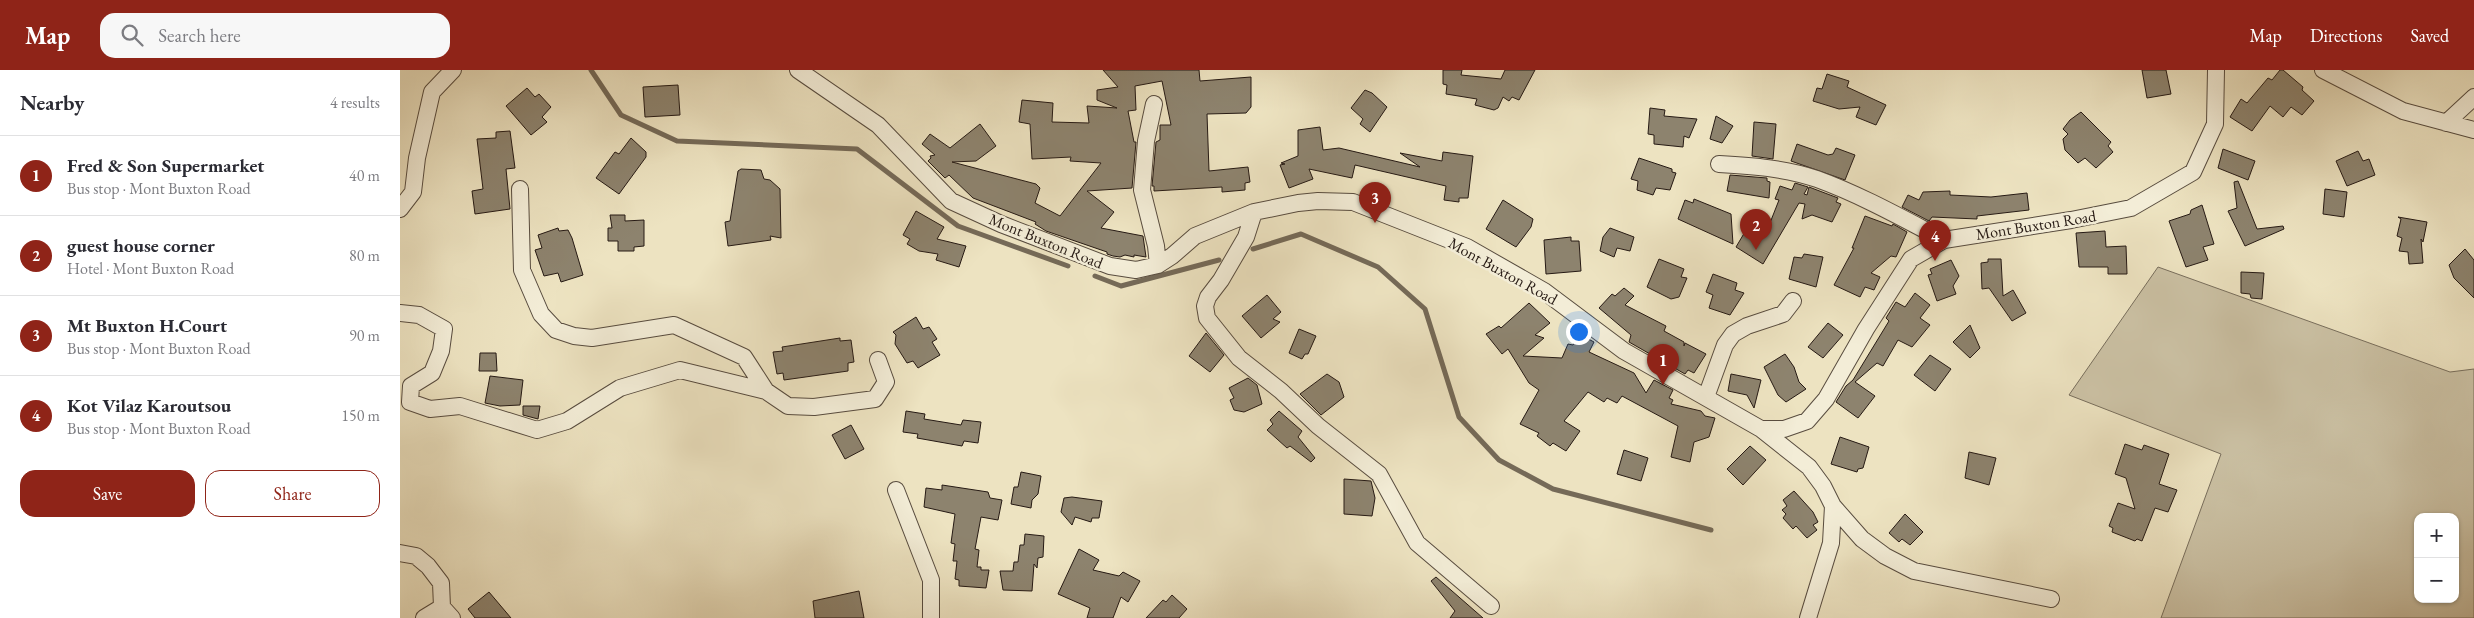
<!DOCTYPE html>
<html lang="en">
<head>
<meta charset="utf-8">
<style>
	:root { --surface:#fff; --page:#f7f7f7; --text:#2b2b33; --muted:#7c7c81; --line:#e1e1e2; --accent:#8f2418 }
	body { margin:0; font-family:"EB Garamond",serif; background:var(--page); color:var(--text) }
	.controls { position:absolute; right:15px; bottom:15px; display:grid; overflow:hidden; border-radius:10px; box-shadow:0 1px 4px #0004 }
	.controls button { width:45px; height:45px; display:grid; place-items:center; padding:0; border:0; border-bottom:1px solid var(--line); background:var(--surface); color:var(--text); font:25px sans-serif }
	.you { position:absolute; left:1178px; top:261px; width:18px; height:18px; margin:-12px; border:4px solid #fff; border-radius:50%; background:#1a73e8; box-shadow:0 0 0 8px #1a73e833 }
	.badge { display:grid; place-items:center; width:32px; height:32px; border-radius:50%; background:var(--accent); color:#fff; font-size:16px; font-weight:700 }
	.pin { position:absolute; translate:-50% -41px; filter:drop-shadow(0 1px 2px #0008) }
	.pin::after { content:''; position:absolute; top:26px; width:18px; height:15px; background:inherit; clip-path:polygon(0 0,100% 0,50% 100%) }
	.list { margin:0; padding:0; list-style:none }
	h2 { display:flex; justify-content:space-between; align-items:center; height:65px; margin:0; padding:0 20px; font-size:21px }
	h2 small { font-size:16px; font-weight:400; color:var(--muted) }
	.list li { display:grid; grid-template-columns:32px 1fr auto; gap:15px; align-items:center; box-sizing:border-box; height:80px; padding:0 20px; border-top:1px solid var(--line) }
	.list b { display:block; font-size:19px; white-space:nowrap }
	.list p { margin:0; font-size:16px; white-space:nowrap; color:var(--muted) }
	.list em { font-size:16px; font-style:normal; color:var(--muted) }
	.actions { display:flex; gap:10px; padding:15px 20px }
	.actions a { flex:1; padding:11px 0; border:1px solid var(--accent); border-radius:15px; text-align:center; font-size:18px; color:var(--accent) }
	.actions .main { background:var(--accent); color:#fff }
	.icon { flex:none; width:28px; height:28px; fill:none; stroke:currentColor; stroke-width:2; stroke-linecap:round; stroke-linejoin:round }
	.map { position:relative; flex:none; width:2074px; height:548px; overflow:hidden }
	header { display:flex; align-items:center; gap:30px; box-sizing:border-box; height:70px; padding:0 25px; background:var(--accent); color:#fff }
	header strong { font-size:24px }
	nav { display:flex; gap:28px; margin-inline-start:auto; font-size:18px }
	.search { width:350px; height:45px; background:var(--page); display:flex; align-items:center; gap:12px; box-sizing:border-box; padding:0 18px; border-radius:15px; color:var(--muted); font-size:19px }
	main { display:flex }
	aside { flex:1; background:var(--surface) }
	.map>svg:first-child { display:block }
	.green { fill:#cbc1a4; stroke:#786e5c; fill-rule:evenodd }
	.lines { fill:none; stroke-linecap:round; stroke-linejoin:round }
	.stream { stroke:#756a58; stroke-width:5 }
	.building { fill:#8d836e; stroke:#261a14 }
	.minor-casing { stroke:#584c3f; stroke-width:18 }
	.minor { stroke:#f3edd7; stroke-width:16 }
	.labels { text-anchor:middle; dominant-baseline:central; stroke-width:5; stroke-linejoin:round; paint-order:stroke }
	.street-label { font-size:16px; fill:#261a14; stroke:#f3edd7 }
</style>
</head>
<body>
<header>
<strong>Map</strong>
<div class="search"><svg class="icon" aria-label="search" viewBox="0 0 24 24"><circle cx="10" cy="10" r="6"/><path d="M15 15l6 6"/></svg>Search here</div>
<nav><a>Map</a><a>Directions</a><a>Saved</a></nav>
</header>
<main>
<aside>
<h2>Nearby<small>4 results</small></h2>
<ul class="list">
<li><span class="badge">1</span><div><b>Fred &amp; Son Supermarket</b><p>Bus stop · Mont Buxton Road</p></div><em>40 m</em></li>
<li><span class="badge">2</span><div><b>guest house corner</b><p>Hotel · Mont Buxton Road</p></div><em>80 m</em></li>
<li><span class="badge">3</span><div><b>Mt Buxton H.Court</b><p>Bus stop · Mont Buxton Road</p></div><em>90 m</em></li>
<li><span class="badge">4</span><div><b>Kot Vilaz Karoutsou</b><p>Bus stop · Mont Buxton Road</p></div><em>150 m</em></li>
</ul>
<div class="actions"><a class="main">Save</a><a>Share</a></div>
</aside>
<div class="map">
<svg width="2074" height="548" viewBox="0 0 2074 548">
	<rect width="100%" height="100%" fill="#ede3c1"/>
	<filter id="stains"><feTurbulence type="fractalNoise" baseFrequency=".004" numOctaves="4"/><feColorMatrix values="0 0 0 0 .2 0 0 0 0 .09 0 0 0 0 .02 0 0 0 .5 -.17"/></filter>
	<radialGradient id="worn" r=".72"><stop offset=".6" stop-color="#630" stop-opacity="0"/><stop offset="1" stop-color="#630" stop-opacity=".3"/></radialGradient>
	<!-- green -->
	<path class="green" d="M1758,197L2050,302L2074,299V548H1761L1821,384L1669,325ZM2018,447H2055V529H2018Z"/>
	<g class="lines">
		<!-- stream -->
		<path class="stream" d="M191,0L221,45L277,71L457,79L558,156L668,196
			M853,179L901,164L978,197L1025,239L1059,347L1099,390L1153,419L1311,460
			M695,206L721,216L819,190"/>
	</g>
	<!-- building -->
	<path class="building" d="M703,0H799L800,11L851,7V37L846,43L807,44L809,101L848,97L850,112L845,113V120L822,122V117L754,121V116H752L756,72L760,70V55H771L762,11L735,16L736,40L728,41L734,72H736L732,118L687,121L714,142L701,158L743,166L746,187L734,185V187L725,185L720,187L713,186L707,184V182L646,161L635,154L636,152L573,128L549,105L545,108L528,91L531,88L530,86L535,85L522,74L530,64L550,78L580,54L596,76L576,91L552,92L636,114L640,118L635,133L660,146L701,93L670,91L671,87L632,89L630,54L619,52L622,30L653,33L652,52L689,53L687,36L717,38L697,30V20L718,17Z
		M1043,0H1062L1061,5L1101,9L1105,0H1135L1119,30L1112,27L1109,31L1103,27L1098,38L1094,40L1075,35L1077,29L1046,24L1047,15L1043,14Z
		M1742,0H1766L1771,24L1747,28Z
		M1880,0H1883L1903,17L1902,20L1914,31L1902,45L1891,37L1883,47L1870,36L1852,61L1830,47L1841,29L1847,33L1868,8L1872,10Z
		M1427,4L1449,11L1447,17L1486,35L1476,55L1456,47L1460,37L1439,39L1413,31L1417,18L1422,19Z
		M278,15L280,45L245,47L243,17Z
		M127,18L135,27L139,24L151,37L142,47L147,52L131,65L106,36Z
		M965,20L972,23L987,37L970,62L960,54L963,49L951,38Z
		M1250,38L1265,40L1264,46L1297,49L1289,68L1284,66L1283,77L1254,74V65L1248,64Z
		M1681,42L1711,72L1708,76L1713,82L1696,98L1685,88L1678,93L1665,80L1663,69L1668,64L1663,59L1670,50Z
		M1316,46L1333,56L1322,73L1310,69Z
		M1354,52L1376,54L1373,89L1352,86Z
		M920,57L923,80L939,78L1020,97L1000,83L1042,91L1043,82L1073,86L1068,128H1059V132L1044,130L1046,116L955,95L952,108L909,99L913,109L889,118L880,95L885,94L881,93L898,86V60Z
		M110,61L115,98L106,99L110,139L75,144L72,121L83,119L77,69L96,68V62Z
		M231,68L246,82V87L219,124L196,108L215,82L219,84Z
		M1397,74L1428,85L1433,84L1436,78L1455,85L1445,110L1391,91Z
		M1823,79L1855,91L1848,110L1818,98Z
		M1958,81L1963,91L1969,89L1975,105L1947,116L1936,91Z
		M1239,88L1272,99V102L1276,103L1270,120L1256,118L1253,125L1237,120L1238,111L1231,109Z
		M341,99L361,100L364,109L370,110L380,119L381,168L370,166L371,170L328,176L325,152L330,151L338,101Z
		M1330,105L1367,108V111L1370,112L1369,128L1327,121Z
		M1838,111L1857,159L1883,156L1884,159L1845,176L1828,141L1837,138L1834,112Z
		M1395,113L1408,117L1404,124L1407,125L1409,117L1438,128L1436,132L1441,134L1432,152L1412,145L1402,149L1405,134L1399,133L1363,194L1336,177L1352,150L1368,158L1379,130L1375,129L1380,116L1392,120Z
		M1925,119L1947,122L1944,147L1923,144Z
		M1550,121V125L1591,127L1627,123L1629,140L1577,146V149L1532,147L1529,151L1502,137L1508,125L1519,130L1523,122Z
		M1294,129L1331,144L1333,174L1278,149L1285,130L1293,133Z
		M1103,130L1133,149L1131,157L1116,177L1086,159Z
		M1802,135L1814,174L1803,177L1808,190L1786,197L1769,151L1790,144L1791,140Z
		M516,141L544,157L537,169L566,176L559,197L536,190L538,184L519,181L507,174L510,169L503,165Z
		M210,145H225V151L244,150V176L234,177V181H218V171H208V158H212Z
		M1465,146L1492,156L1493,154L1507,162L1496,187L1491,186L1471,203L1480,207L1474,220L1465,217L1460,227L1434,215L1454,178H1452Z
		M1998,147L2027,152L2023,172L2021,169L2023,193L2009,194L2008,182L1999,181L2002,168L1997,166L2001,149Z
		M158,158L159,161L168,160L172,168L183,205L161,212L158,203L144,206L135,180L142,178L138,165Z
		M1210,158L1234,167L1230,181L1217,178L1214,187L1200,181L1203,167Z
		M1705,161L1706,177L1726,176L1727,204H1708V197H1679L1676,163Z
		M1171,167V171H1179L1181,201L1146,204L1144,170Z
		M2065,179L2074,190V228L2054,208L2049,195Z
		M1404,184L1423,187L1416,217L1389,209L1394,187L1402,188Z
		M1259,189L1284,199L1281,207L1287,208L1279,227L1271,229L1247,217Z
		M1588,189H1601L1603,226L1613,220L1626,243L1612,251L1589,218L1582,219L1581,193L1588,192Z
		M1551,190L1559,206L1553,216L1556,224L1537,231L1528,205L1532,204L1530,199Z
		M1841,202L1864,203L1862,229L1851,228L1850,224L1841,223Z
		M1313,204L1337,213L1335,220L1344,223L1330,245L1309,238L1313,225L1306,222Z
		M1224,218L1234,226L1225,235L1266,256L1264,261L1284,272V276L1285,273L1306,284L1294,303L1288,300L1285,304L1229,272L1231,265L1199,238L1212,224L1215,226Z
		M1515,223L1530,235L1520,248L1530,255L1512,277L1498,270L1483,296L1477,293L1455,312L1475,326L1458,348L1436,332L1446,316L1453,310L1489,251L1486,248L1496,232L1505,237Z
		M867,225L881,242L873,249L880,252L861,268L842,246Z
		M1129,233L1150,253L1135,265L1144,268L1123,286L1162,288L1168,274L1173,275L1179,264L1194,272L1189,282L1234,303L1246,323L1254,310L1273,320L1269,328L1273,330L1271,334L1301,341L1305,346L1315,348L1309,367L1294,372L1290,392L1271,387L1278,356L1222,326L1217,333L1207,328L1204,332L1188,322L1164,351L1180,361L1166,381L1153,373L1150,376L1137,366L1139,363L1120,354L1139,320L1129,313L1108,279L1102,284L1086,264L1099,256L1101,258Z
		M516,247L523,259L529,257L537,269L532,272L540,285L518,298L513,291L507,293L495,274L496,265L493,262Z
		M1428,253L1443,265L1423,288L1408,277Z
		M1570,255L1580,278L1570,288L1553,272Z
		M899,259L916,266L908,284H905L902,289L889,283Z
		M806,263L824,285L810,302L789,286Z
		M440,268V271L451,270L454,292L448,293V301L384,310L383,303L377,304L373,282L383,281L382,277Z
		M80,283H96L97,301H79Z
		M1385,284L1394,297L1399,312L1406,319L1386,332L1378,325L1364,297Z
		M1530,285L1551,299L1535,321L1514,305Z
		M927,304L939,312L944,327L921,345L900,324Z
		M1331,304L1361,310L1354,338L1347,325L1328,321Z
		M90,306L123,310L120,335L100,336L85,333Z
		M848,308L857,315L862,334L844,342L834,340L830,330L834,328L829,318Z
		M123,336H140L138,349L123,345Z
		M506,341L525,344L524,349L561,355L563,350L581,352L578,373L564,371L562,376L517,368L518,364L503,362Z
		M879,341L902,361L898,367L915,388L911,392L890,376L887,378L867,360L873,354L870,350Z
		M451,355L464,379L445,389L432,365Z
		M1440,367L1469,377L1463,398L1458,399L1457,402L1431,394Z
		M1725,374L1742,380L1744,375L1769,384L1759,414L1777,420L1768,442L1755,438L1742,471L1737,469L1735,471L1712,462L1713,458L1709,456L1718,433L1735,439L1726,408L1715,404Z
		M1350,376L1366,390L1343,415L1327,399Z
		M1224,380L1248,388L1241,411L1217,404Z
		M1569,382L1596,388L1589,415L1565,408Z
		M621,402L641,406L638,424L632,430L631,438L611,434L614,417H618Z
		M944,409L971,411L975,428L972,446L944,444Z
		M542,415L588,422L590,428L602,430L598,450L581,447L575,479L579,480L577,497H581V500H589L586,518L559,516V510L555,509L557,491H553L555,474L551,473L555,444L524,437L526,418L542,420Z
		M1394,421L1413,442L1418,452L1413,455L1417,460L1407,468L1396,456L1393,459L1383,448L1386,444L1382,440L1387,436L1383,430Z
		M672,427L702,431L699,448H692L691,452L675,447L672,455L661,442L664,428Z
		M1505,444L1523,462L1510,475L1502,469L1499,472L1489,463Z
		M625,464L644,466L643,487L638,488L637,498L634,494L632,521L603,520L600,501H613L614,492H618L620,475H624Z
		M679,479L699,490L693,500L719,506L723,502L740,511L728,532L721,527L713,548H687L690,538L658,524Z
		M1036,507L1083,548H1050L1055,541L1031,511Z
		M459,521L464,548H415L413,531Z
		M89,522L111,548H75L68,539Z
		M772,525L787,539L779,548H746L763,530L766,532Z"/>
	<g class="lines">
		<!-- minor casing -->
		<g class="minor-casing">
			<path id="minor" d="M398,0L478,55L551,131L601,154L710,196L736,200L758,195L772,186L795,166L854,142L898,133L918,131L953,132L1067,177L1144,221L1224,281L1361,359L1409,397L1423,416L1433,436L1431,473L1408,548
				M1923,0L2003,41L2074,60
				M754,34L746,71L742,120L756,176L758,195
				M2046,53L2074,27
				M1319,94C1352,96 1385,98 1417,109C1461,125 1502,148 1544,170
				M0,139L13,122L17,88L32,22L53,0
				M854,142L846,167L821,210L808,227L805,236L807,248L839,288L881,321L918,356L979,404L1017,473L1091,536
				M0,243L19,245L44,259L41,281L32,303L11,316L10,332L30,339L60,336L137,360L167,351L220,318L280,300L366,321L344,287L274,255L192,268L174,266L156,260L141,244L122,200L120,119
				M366,321L388,336L414,337L475,329L486,312L478,290
				M1306,327L1325,275L1333,264L1347,256L1383,244L1393,231
				M1361,359H1384L1407,351L1426,329L1466,259L1511,189L1544,170L1671,150L1731,138L1793,102L1815,54L1816,0
				M496,420L531,510V548
				M1433,436L1462,469L1485,486L1514,501L1651,529
				M0,483L16,486L28,496L41,513L42,537L52,548
				M24,548L42,537"/>
		</g>
		<!-- minor -->
		<use href="#minor" class="minor"/>
	</g>
	<g class="labels">
		<!-- street labels -->
		<g class="street-label">
			<text transform="translate(1636 155) rotate(-9)">Mont Buxton Road</text>
			<text transform="translate(646 171) rotate(22)">Mont Buxton Road</text>
			<text transform="translate(1103 201) rotate(29)">Mont Buxton Road</text>
		</g>
	</g>
	<rect width="100%" height="100%" filter="url(#stains)"/>
	<rect width="100%" height="100%" fill="url(#worn)"/>
</svg>
<div class="controls">
<button>+</button>
<button>−</button>
</div>
<div class="you"></div>
<div class="pin badge" style="left:1263px;top:315px">1</div>
<div class="pin badge" style="left:1356px;top:180px">2</div>
<div class="pin badge" style="left:975px;top:153px">3</div>
<div class="pin badge" style="left:1535px;top:191px">4</div>
</div>
</main>
</body>
</html>
